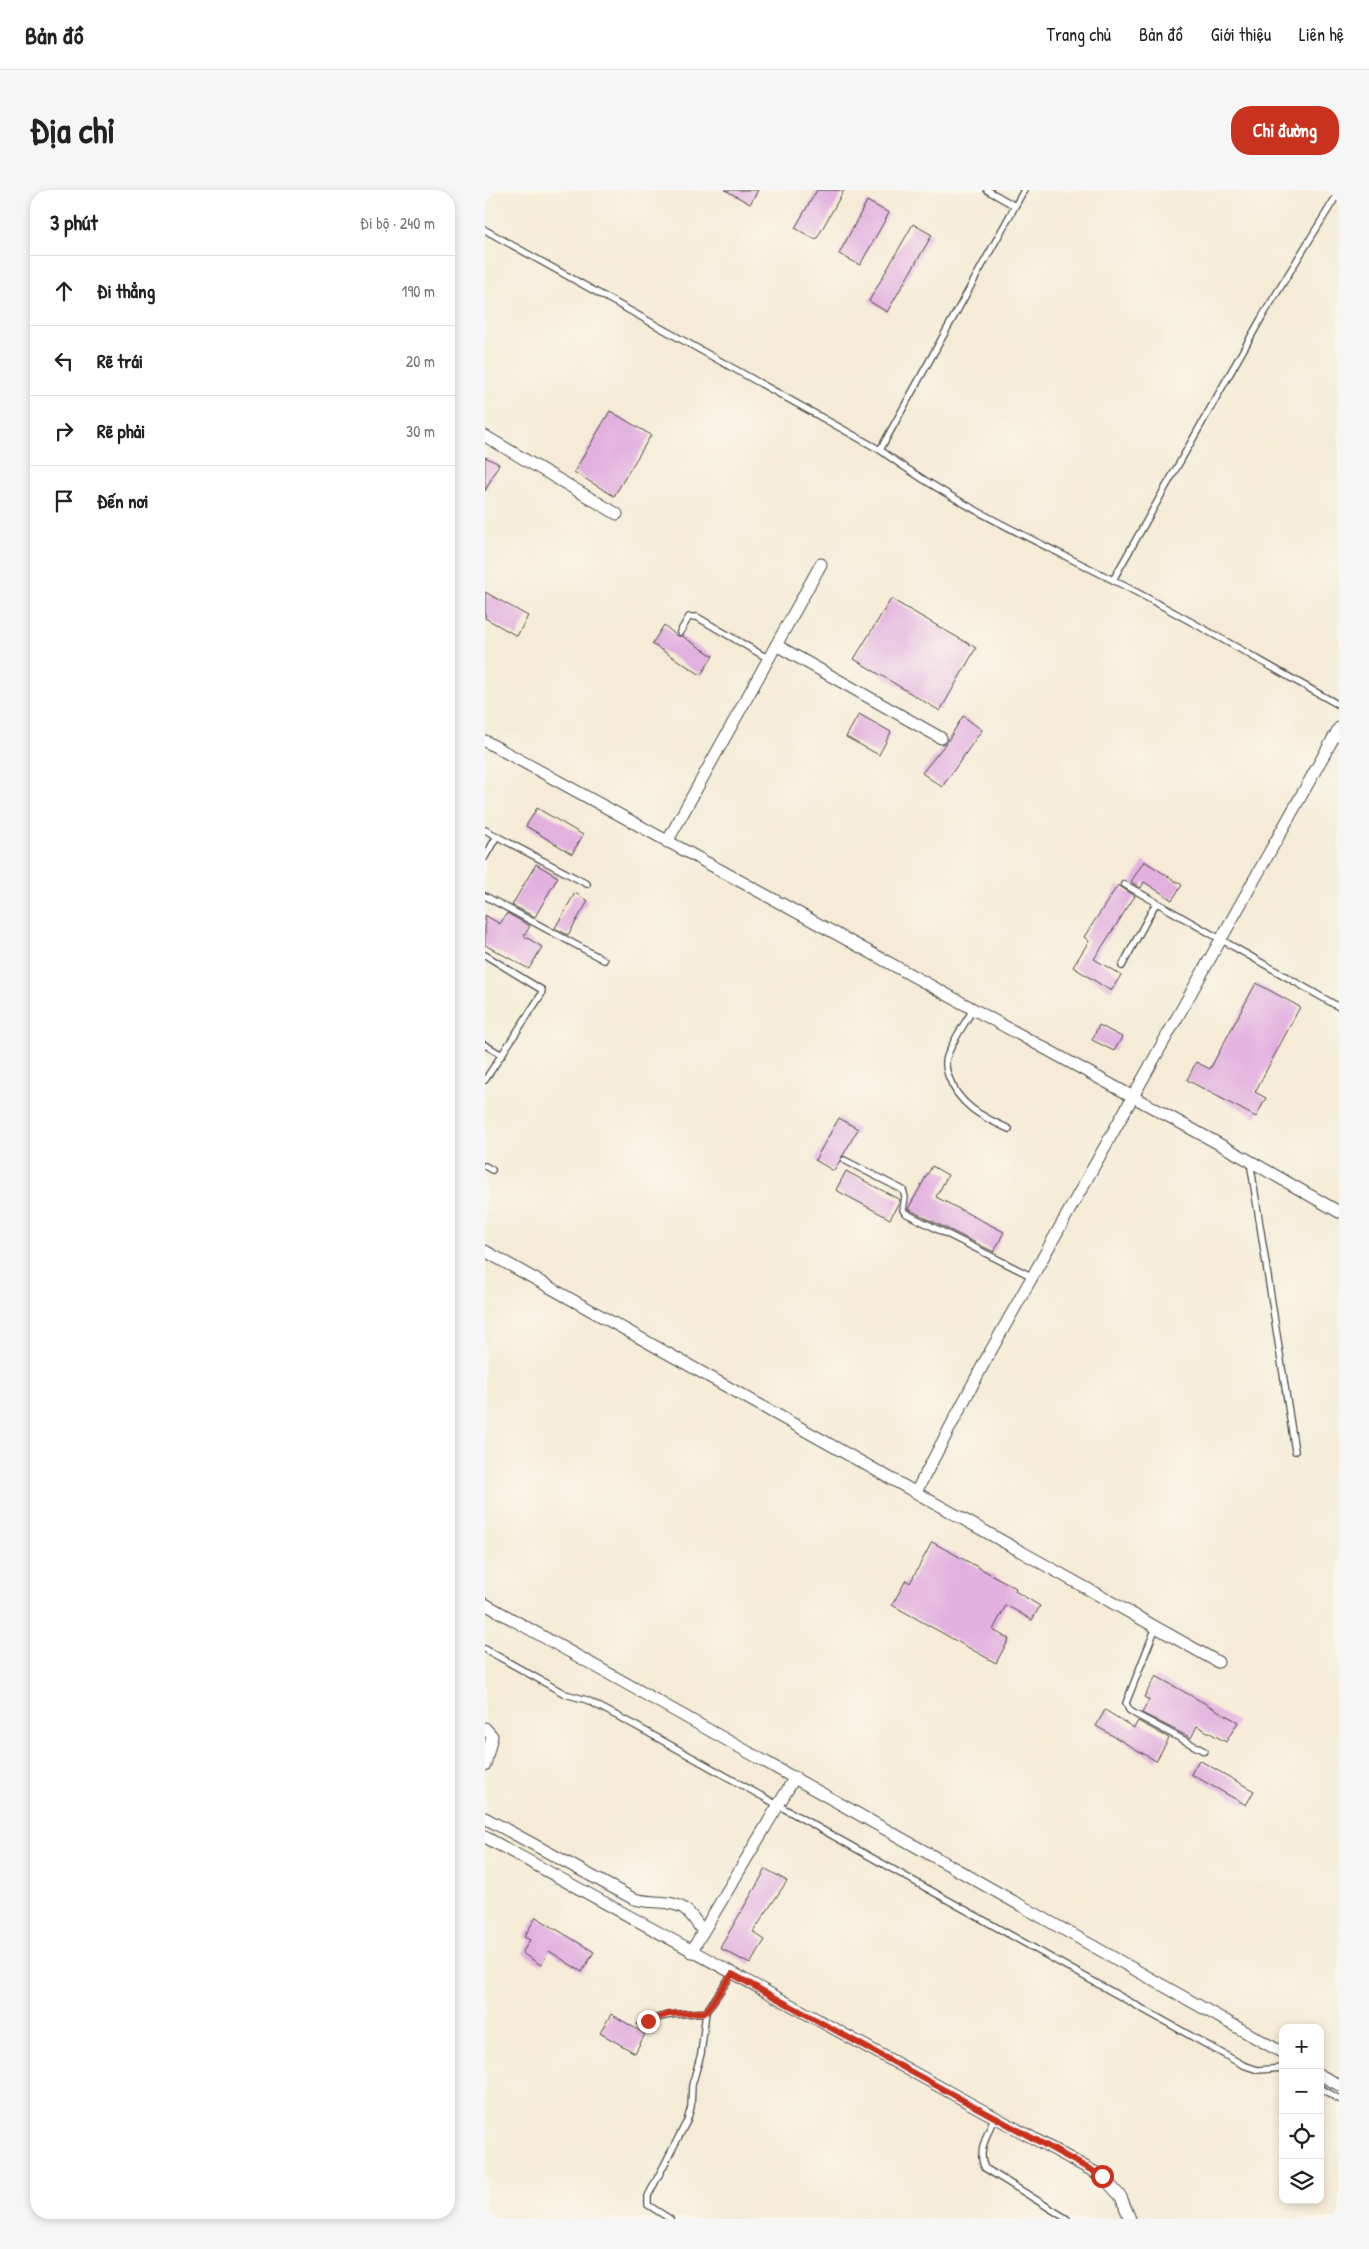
<!DOCTYPE html>
<html lang="vi">
<head>
<meta charset="utf-8">
<style>
	:root { --surface:#fff; --page:#f6f6f6; --text:#222; --muted:#767676; --line:#e0e0e0; --accent:#c8321e }
	body { margin:0; font-family:"Patrick Hand",sans-serif; background:var(--page); color:var(--text) }
	.controls { position:absolute; right:15px; bottom:15px; display:grid; overflow:hidden; border-radius:10px; box-shadow:0 2px 8px #0003 }
	.controls button { width:45px; height:45px; display:grid; place-items:center; padding:0; border:0; border-bottom:1px solid var(--line); background:var(--surface); color:var(--text); font:25px sans-serif }
	.stop { position:absolute; width:15px; height:15px; margin:-11px; border:4px solid #c8321e; border-radius:50%; background:#fff }
	.stop.end { background:#c8321e; border-color:#fff; box-shadow:0 1px 5px #0008 }
	.list { margin:0; padding:0; list-style:none }
	h2 { display:flex; justify-content:space-between; align-items:center; height:65px; margin:0; padding:0 20px; font-size:21px }
	h2 small { font-size:16px; font-weight:400; color:var(--muted) }
	.list li { display:grid; grid-template-columns:32px 1fr auto; gap:15px; align-items:center; box-sizing:border-box; height:70px; padding:0 20px; border-top:1px solid var(--line) }
	.list b { display:block; font-size:19px; white-space:nowrap }
	.list em { font-size:16px; font-style:normal; color:var(--muted) }
	.icon { flex:none; width:28px; height:28px; fill:none; stroke:currentColor; stroke-width:2; stroke-linecap:round; stroke-linejoin:round }
	.map { position:relative; flex:none; width:854px; height:2029px; overflow:hidden; border-radius:20px }
	header { display:flex; align-items:center; gap:30px; box-sizing:border-box; height:70px; padding:0 25px; background:var(--surface); border-bottom:1px solid var(--line) }
	header strong { font-size:24px }
	nav { display:flex; gap:28px; margin-inline-start:auto; font-size:18px }
	.intro { display:flex; align-items:center; justify-content:space-between; box-sizing:border-box; height:120px; padding:0 30px }
	h1 { margin:0; font-size:35px }
	.button { padding:12px 22px; border-radius:20px; background:var(--accent); color:#fff; font-size:18px; font-weight:700 }
	main { display:flex; gap:30px; padding:0 30px }
	aside { flex:1; background:var(--surface); border-radius:20px; box-shadow:0 2px 8px #0003 }
	.map>svg:first-child { display:block }
	.building { fill:#e2b1df }
	.lines { fill:none; stroke-linecap:round; stroke-linejoin:round }
	.service-casing { stroke:#494845; stroke-width:8 }
	.minor-casing { stroke:#494845; stroke-width:13 }
	.service { stroke:#fff; stroke-width:5.5 }
	.minor { stroke:#fff; stroke-width:11 }
	.route { stroke:#c8321e; stroke-width:6 }
</style>
</head>
<body>
<header>
<strong>Bản đồ</strong>
<nav><a>Trang chủ</a><a>Bản đồ</a><a>Giới thiệu</a><a>Liên hệ</a></nav>
</header>
<div class="intro"><h1>Địa chỉ</h1><a class="button">Chỉ đường</a></div>
<main>
<aside>
<h2>3 phút<small>Đi bộ · 240 m</small></h2>
<ul class="list">
<li><svg class="icon" aria-label="ahead" viewBox="0 0 24 24"><path d="M12 20V5M6 11l6-6 6 6"/></svg><div><b>Đi thẳng</b></div><em>190 m</em></li>
<li><svg class="icon" aria-label="left" viewBox="0 0 24 24"><path d="M17 20v-9H6M10 6l-5 5 5 5"/></svg><div><b>Rẽ trái</b></div><em>20 m</em></li>
<li><svg class="icon" aria-label="right" viewBox="0 0 24 24"><path d="M7 20v-9h11M14 6l5 5-5 5"/></svg><div><b>Rẽ phải</b></div><em>30 m</em></li>
<li><svg class="icon" aria-label="arrive" viewBox="0 0 24 24"><path d="M6 21V4h12l-3 4 3 4H6"/></svg><div><b>Đến nơi</b></div></li>
</ul>
</aside>
<div class="map">
<svg width="854" height="2029" viewBox="0 0 854 2029">
	<rect width="100%" height="100%" fill="#fbf7ec"/>
	<filter id="ink" filterUnits="userSpaceOnUse"><feTurbulence type="fractalNoise" baseFrequency=".02" numOctaves="2"/><feDisplacementMap in="SourceGraphic" scale="10" xChannelSelector="R" yChannelSelector="G"/><feConvolveMatrix kernelMatrix="1 2 1 2 8 2 1 2 1" color-interpolation-filters="sRGB"/></filter>
	<filter id="wash" filterUnits="userSpaceOnUse"><feTurbulence type="fractalNoise" baseFrequency=".0096" numOctaves="4" result="noise"/><feDisplacementMap in="SourceGraphic" scale="20" xChannelSelector="R" yChannelSelector="G"/><feGaussianBlur stdDeviation="1.12" result="paint"/><feColorMatrix in="noise" values="0 0 0 0 0 0 0 0 0 0 0 0 0 0 0 0 0 1.4 0 .05"/><feComposite in="paint" operator="in"/></filter>
	<g filter="url(#wash)">
		<rect width="100%" height="100%" fill="#f5ebd6"/>
		<g id="blocks">
			<!-- building -->
			<path class="building" d="M240,0H273L265,14Z
				M332,0H359L331,50L310,38Z
				M382,11L404,23L375,75L354,64Z
				M428,34L447,45L402,122L384,111Z
				M125,221L166,245L129,306L89,282Z
				M0,267L14,274L0,301Z
				M0,402L43,426L32,446L0,428Z
				M406,409L491,458L455,521L369,469Z
				M179,435L192,446H197L228,466L216,485L167,454Z
				M374,524L406,542L394,565L361,547Z
				M478,526L497,540L457,597L437,583L462,552Z
				M52,618L98,645L87,664L41,636Z
				M659,671L697,695L687,710L659,692L656,698L646,692Z
				M51,674L73,687L50,727L27,715Z
				M633,695L650,706L609,769L636,785L626,801L588,777L604,751L599,747Z
				M90,703L103,711L83,745L70,738Z
				M22,723L45,736L39,746L57,757L44,779L0,755V725L15,734Z
				M771,793L815,817L770,902L781,908L771,927L702,890L711,872L725,879Z
				M614,835L637,847L629,861L607,850Z
				M354,928L373,939L349,981L330,970Z
				M447,976L463,985L451,1007L519,1042L509,1062L423,1019Z
				M361,981L415,1010L405,1029L351,1000Z
				M447,1352L531,1398L530,1401L555,1416L547,1430L521,1415L508,1440L524,1449L511,1473L407,1415L421,1390L425,1393Z
				M671,1486L753,1532L741,1552L712,1536L706,1548L657,1523L664,1510L659,1507Z
				M620,1520L649,1538L653,1531L684,1548L671,1571L611,1536Z
				M714,1570L769,1601L761,1615L706,1584Z
				M281,1679L302,1691L268,1742L280,1750L265,1774L235,1758Z
				M51,1727L109,1762L97,1782L64,1761L56,1775L37,1763L45,1750L39,1747Z
				M126,1824L160,1844L150,1863L115,1843Z"/>
		</g>
	</g>
	<g filter="url(#ink)">
		<use href="#blocks" fill-opacity="0" stroke="#494845" stroke-width="1"/>
		<g class="lines">
			<!-- service casing -->
			<g class="service-casing">
				<path id="service" d="M502,0L530,16
					M539,0L395,260C469,314 545,348 626,389C703,428 778,473 854,515
					M0,40L395,260
					M628,390L777,127L854,2
					M195,442L204,427H212L284,469
					M0,640L102,694
					M0,667L12,646
					M639,694L854,817
					M0,706L119,770
					M0,765L57,800L56,805L0,890
					M637,776L671,713
					M488,819C480,834 467,851 462,867C460,873 461,879 463,885C473,915 497,927 524,939
					M0,855L17,865
					M359,970L418,1000L420,1007L418,1020L420,1023L548,1087
					M765,971L810,1261
					M0,976L7,980
					M671,1437L641,1513L644,1520L650,1524L719,1561
					M0,1459L80,1504L102,1510L153,1537L758,1875L773,1880L798,1878
					M156,1835C179,1822 195,1825 221,1822
					M835,1898L854,1909
					M509,1927C504,1942 491,1963 500,1978L582,2029
					M185,2029L163,2015V2006L202,1931L206,1917L207,1895L216,1864L221,1822L247,1784"/>
			</g>
			<!-- minor casing -->
			<g class="minor-casing">
				<path id="minor" d="M0,246L132,324
					M291,455L456,548
					M0,551L765,971L854,1022
					M182,652L336,374
					M0,1061L733,1472
					M431,1302L499,1173L854,538
					M0,1414L798,1863
					M0,1538L7,1546L0,1575
					M0,1628L147,1708C163,1715 186,1708 201,1720C208,1726 213,1735 218,1742
					M0,1647L617,1986L636,2007L645,2029
					M206,1762L310,1587
					M835,1885L854,1895"/>
			</g>
			<!-- service -->
			<use href="#service" class="service"/>
			<!-- minor -->
			<use href="#minor" class="minor"/>
		</g>
	</g>
	<g class="lines" filter="url(#ink)">
		<!-- route -->
		<path class="route" d="M163,1831L184,1824L221,1822L247,1784L617,1986"/>
	</g>
</svg>
<div class="controls">
<button>+</button>
<button>−</button>
<button><svg class="icon" aria-label="locate" viewBox="0 0 24 24"><circle cx="12" cy="12" r="6"/><path d="M12 2v4M12 18v4M2 12h4M18 12h4"/></svg></button>
<button><svg class="icon" aria-label="layers" viewBox="0 0 24 24"><path d="M12 4l9 5-9 5-9-5zM3 14l9 5 9-5"/></svg></button>
</div>
<div class="stop" style="left:617px;top:1986px"></div>
<div class="stop end" style="left:163px;top:1831px"></div>
</div>
</main>
</body>
</html>
